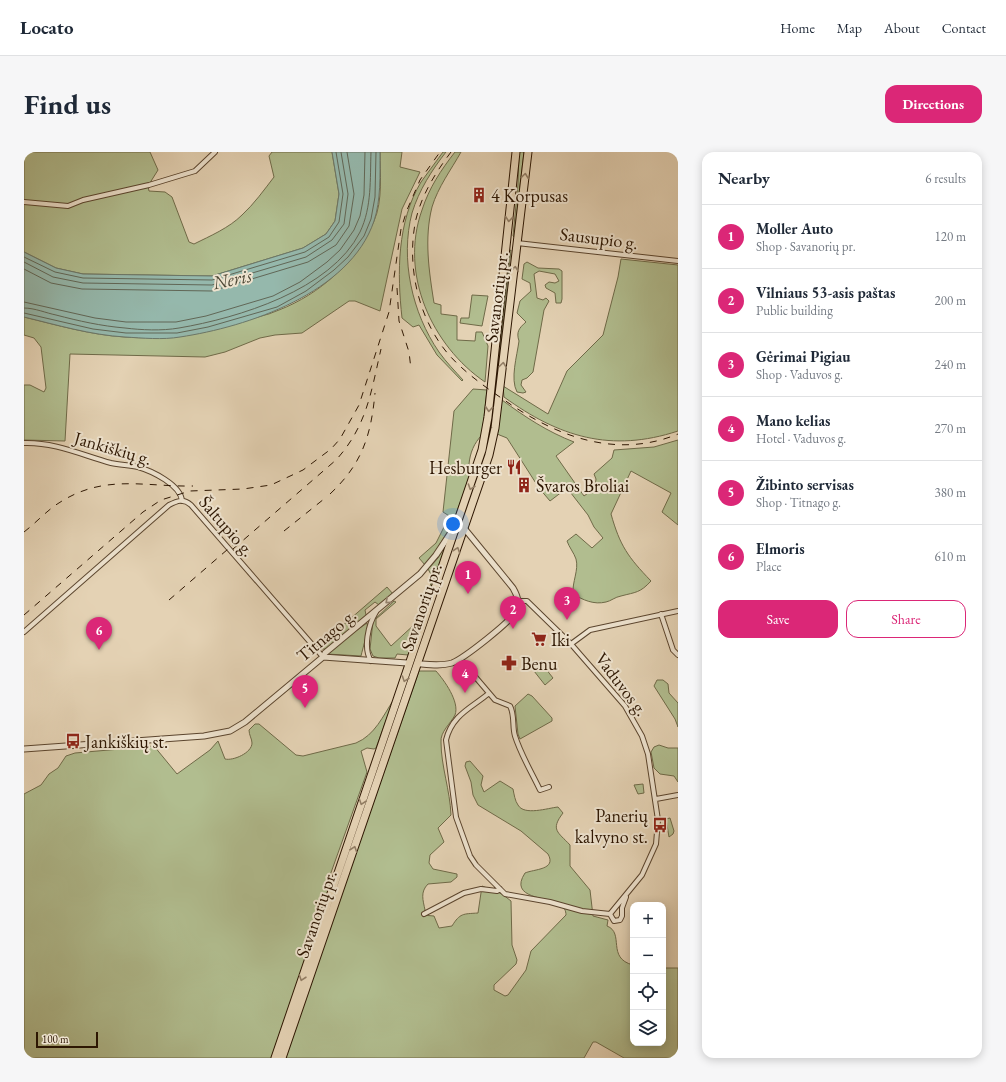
<!DOCTYPE html>
<html lang="en">
<head>
<meta charset="utf-8">
<style>
	:root { --surface:#fff; --page:#f6f6f7; --text:#1f2937; --muted:#747a83; --line:#e0e1e3; --accent:#db2777 }
	body { margin:0; font-family:"EB Garamond",serif; background:var(--page); color:var(--text) }
	.controls { position:absolute; right:12px; bottom:12px; display:grid; overflow:hidden; border-radius:8px; box-shadow:0 2px 10px #0003 }
	.controls button { width:36px; height:36px; display:grid; place-items:center; padding:0; border:0; border-bottom:1px solid var(--line); background:var(--surface); color:var(--text); font:20px sans-serif }
	.scale { position:absolute; left:12px; bottom:10px; width:62px; box-sizing:border-box; padding-left:4px; border:2px solid #2d1602; border-top:0; font-size:11px; line-height:14px; white-space:nowrap; color:#2d1602; -webkit-text-stroke:3px #ede2ce; paint-order:stroke }
	.you { position:absolute; left:429px; top:372px; width:14px; height:14px; margin:-10px; border:3px solid #fff; border-radius:50%; background:#1a73e8; box-shadow:0 0 0 6px #1a73e833 }
	.badge { display:grid; place-items:center; width:26px; height:26px; border-radius:50%; background:var(--accent); color:#fff; font-size:13px; font-weight:700 }
	.pin { position:absolute; translate:-50% -33px; filter:drop-shadow(0 1px 2px #0008) }
	.pin::after { content:''; position:absolute; top:21px; width:14px; height:12px; background:inherit; clip-path:polygon(0 0,100% 0,50% 100%) }
	.list { margin:0; padding:0; list-style:none }
	h2 { display:flex; justify-content:space-between; align-items:center; height:52px; margin:0; padding:0 16px; font-size:17px }
	h2 small { font-size:13px; font-weight:400; color:var(--muted) }
	.list li { display:grid; grid-template-columns:26px 1fr auto; gap:12px; align-items:center; box-sizing:border-box; height:64px; padding:0 16px; border-top:1px solid var(--line) }
	.list b { display:block; font-size:15px; white-space:nowrap }
	.list p { margin:0; font-size:13px; white-space:nowrap; color:var(--muted) }
	.list em { font-size:13px; font-style:normal; color:var(--muted) }
	.actions { display:flex; gap:8px; padding:12px 16px }
	.actions a { flex:1; padding:9px 0; border:1px solid var(--accent); border-radius:12px; text-align:center; font-size:14px; color:var(--accent) }
	.actions .main { background:var(--accent); color:#fff }
	.icon { flex:none; width:22px; height:22px; fill:none; stroke:currentColor; stroke-width:2; stroke-linecap:round; stroke-linejoin:round }
	.map { position:relative; flex:none; width:654px; height:906px; overflow:hidden; border-radius:12px }
	header { display:flex; align-items:center; gap:24px; box-sizing:border-box; height:56px; padding:0 20px; background:var(--surface); border-bottom:1px solid var(--line) }
	header strong { font-size:19px }
	nav { display:flex; gap:22px; margin-inline-start:auto; font-size:14px }
	.intro { display:flex; align-items:center; justify-content:space-between; box-sizing:border-box; height:96px; padding:0 24px }
	h1 { margin:0; font-size:28px }
	.button { padding:10px 18px; border-radius:12px; background:var(--accent); color:#fff; font-size:14px; font-weight:700 }
	main { display:flex; gap:24px; padding:0 24px }
	aside { flex:1; background:var(--surface); border-radius:12px; box-shadow:0 2px 10px #0003 }
	.map>svg:first-child { display:block }
	.green { fill:#b1bd8f; stroke:#6f6a48 }
	.water { fill:#95b8ac; stroke:#6b7768 }
	.lines { fill:none; stroke-linecap:round; stroke-linejoin:round }
	.shore { stroke:#616757; stroke-width:1 }
	.minor-casing { stroke:#5b452e; stroke-width:6 }
	.tertiary-casing { stroke:#5b452e; stroke-width:7 }
	.trunk-casing { stroke:#2d1602; stroke-width:9 }
	.minor { stroke:#ede2ce; stroke-width:4 }
	.tertiary { stroke:#ede2ce; stroke-width:5 }
	.trunk { stroke:#e4d2b4; stroke-width:7 }
	.rail { stroke:#2d1602; stroke-width:1; stroke-dasharray:7 7; stroke-linecap:butt }
	.oneway { stroke:#927d64 }
	.oneway2 { stroke:#978672 }
	.labels { text-anchor:middle; dominant-baseline:central; stroke-width:4; stroke-linejoin:round; paint-order:stroke }
	.poi-label { font-size:18px; fill:#2d1602; stroke:#ede2ce; text-anchor:start }
	.street-label { font-size:18px; fill:#2d1602; stroke:#ede2ce }
	.water-label { font-size:19px; font-style:italic; fill:#4c4735; stroke:#ede2ce }
</style>
</head>
<body>
<header>
<strong>Locato</strong>
<nav><a>Home</a><a>Map</a><a>About</a><a>Contact</a></nav>
</header>
<div class="intro"><h1>Find us</h1><a class="button">Directions</a></div>
<main>
<div class="map">
<svg width="654" height="906" viewBox="0 0 654 906">
	<rect width="100%" height="100%" fill="#e4d2b4"/>
	<filter id="stains"><feTurbulence type="fractalNoise" baseFrequency=".005" numOctaves="4"/><feColorMatrix values="0 0 0 0 .2 0 0 0 0 .09 0 0 0 0 .02 0 0 0 .5 -.17"/></filter>
	<radialGradient id="worn" r=".72"><stop offset=".6" stop-color="#630" stop-opacity="0"/><stop offset="1" stop-color="#630" stop-opacity=".3"/></radialGradient>
	<!-- green -->
	<path class="green" d="M0,0H126L134,18L124,34L125,39L141,40L148,45L165,90L170,92C186,84 205,76 218,63C230,52 240,38 250,25L245,4L248,0H308L315,42L311,69L302,82L279,96L188,124L59,122L32,116L0,100Z
		M356,0H378L376,15L396,20L378,57L356,159L331,149H325L278,181L251,183L236,186L201,200L181,205L46,202L41,289L0,288V233H6L20,240L22,236L17,195L10,186L0,183V165C33,173 67,183 101,185C142,188 175,182 214,170C228,166 242,164 255,158C296,142 332,110 350,69C359,49 356,21 356,0Z
		M419,0H422C408,18 395,38 388,61C376,107 388,161 415,200C422,210 431,219 439,228L438,229L413,203L395,173L389,175L378,166C373,121 373,70 397,30C404,20 412,10 419,0Z
		M431,0H437C427,18 414,35 408,55C400,87 405,119 410,151L417,153V162L433,164V188L451,189L452,180H458L464,194L461,230C408,194 375,122 398,58C405,36 417,18 431,0Z
		M495,0H500L490,85L489,84L494,32Z
		M487,98L472,238L485,99Z
		M597,107L654,113V279C587,301 535,285 480,245L479,234L524,262L543,219L579,183L594,125Z
		M503,110L514,116L535,117L538,119V147L537,151H532L531,141L522,136L521,133L525,130L531,131L535,129L531,122L515,119L510,122L513,146L519,148L522,146L525,149L520,158L509,220L503,226L498,228L497,233L502,240L499,241L493,240C486,227 493,204 495,189C492,180 495,176 502,170L493,161L496,149L507,139L506,131L498,127L500,112Z
		M448,143L464,144L458,174L436,171L437,166H445Z
		M449,237L463,238L458,283C450,291 446,301 445,312L449,317L430,367L419,360L430,259Z
		M478,248C501,265 524,280 550,290L532,304L560,344L571,336L572,327L570,322L588,306L590,298L630,295L654,288V373L638,360L647,341L607,319L587,362C596,394 604,405 627,429C616,441 612,440 597,444C591,445 587,449 582,450C570,453 559,448 549,442C548,430 555,418 552,407C550,401 545,395 543,389L552,382L568,396L579,386L570,375L564,363L543,336L526,349L515,336L483,286L473,282Z
		M421,373H424L425,377L410,402L401,413L395,406L412,391Z
		M426,385L384,503L373,502L371,506H355L349,504L346,497L349,469L370,449L372,450L352,467V474L367,494L392,471L409,426L404,417L414,406Z
		M363,435L369,442L355,453L351,450L341,458L342,463L332,474L302,497H295L296,493Z
		M343,471C345,477 339,495 337,504L303,502L310,494Z
		M518,512L529,526L521,533L510,519Z
		M395,519H412C420,528 436,550 431,563C427,571 416,580 417,590C417,614 426,638 427,663L414,676L420,690L406,703L405,711L409,717L433,722V725L427,730L404,732C396,740 399,748 401,758L398,763L410,764L415,776L428,774C436,761 439,762 454,761L458,734L478,742L487,749L488,793L493,808L492,812L470,833V838L481,844L484,843L502,818L507,799L542,763C542,759 540,754 536,752C524,745 484,747 501,721C510,717 533,718 524,702L497,679L454,653L449,643L447,630L441,614L442,610L446,609L459,624L457,633L460,640L476,629L489,637C490,642 491,649 494,653C500,664 524,656 534,655L539,661C526,678 534,680 546,693V714L566,738L569,764L584,768L583,774C601,781 582,806 609,813V891H639V816H654V906H600L572,890H569L560,906H0V642L17,633L25,622L34,616L42,604L51,601L130,594L153,622L186,598L194,589L201,607C209,609 228,601 228,591C228,587 225,583 225,578L231,572H235L272,603L279,604L332,591C351,583 359,564 370,547L352,596L350,597L343,596L337,599L343,620L304,729L320,735Z
		M633,528H639L644,532L645,541L654,551V575L651,567L630,534Z
		M504,542L508,544L528,566V569L496,587L494,582L491,554Z
		M635,593L644,596H654V630L650,624L636,622L630,616L627,600L630,595Z
		M619,632L620,641L614,642L610,633Z
		M646,666L650,679L649,682L645,685L642,667Z"/>
	<!-- water -->
	<path class="water" d="M308,0H356C356,23 357,48 350,69C326,141 223,175 156,185C139,188 118,186 101,185C67,183 33,173 0,165V100L32,116L59,122L188,124L279,96L302,82L311,69L315,42Z"/>
	<g class="lines">
		<!-- shore -->
		<path class="shore" d="M0,105L31,120L59,126L188,128L281,100L305,85L315,70L319,42L312,0
			M0,110L29,125L59,131L188,133L282,105L308,88L320,72L324,42L317,0
			M0,117L27,131L58,137L188,139L284,110L312,93L325,74L330,42L323,0
			M0,150L71,166L102,170H152L182,164L249,144L276,130L303,110L316,98L330,78L336,64L340,43L341,0
			M0,156C11,156 22,161 32,163C55,169 77,174 101,176C117,178 138,179 155,176C214,166 307,138 336,80C348,55 346,27 347,0
			M0,161L69,177L102,181H153L184,175L253,155L282,139L310,118L324,105L340,84L347,67L351,45L352,0"/>
		<!-- minor casing -->
		<g class="minor-casing">
			<path id="minor" d="M0,50L44,54L59,48L125,33L171,19L191,0
				M493,91L654,109
				M0,291C31,290 58,303 87,311C96,313 105,313 114,315C128,319 157,333 158,349
				M494,449H503L547,492L601,554L618,584L624,602L634,668L632,692L618,723L586,762
				M637,462L649,498L654,503
				M0,480L145,353C153,349 159,346 167,353L299,505
				M547,492L566,478L654,459
				M347,509C339,496 344,473 352,460
				M448,521L471,548L486,554C491,563 488,575 491,584C497,603 508,621 516,638L525,635
				M464,542C447,556 428,563 422,588L432,665L446,704L452,713L481,742L526,750L558,759L586,762
				M632,647L654,643
				M400,762L440,741L457,737L473,739L476,737
				M586,762L590,769L596,768L598,764V756L602,745"/>
		</g>
		<!-- tertiary casing -->
		<g class="tertiary-casing">
			<path id="tertiary" d="M299,505L383,511
				M397,512C408,513 418,514 428,511C439,507 488,469 492,459C496,450 493,443 489,436L440,376
				M0,597L180,584L206,579L221,570L299,505L301,501L396,422L412,403L430,376"/>
		</g>
		<!-- trunk casing -->
		<g class="trunk-casing">
			<path id="trunk" d="M251,906L458,298L464,265L492,0
				M258,906L465,303L471,276L504,0"/>
		</g>
		<!-- minor -->
		<use href="#minor" class="minor"/>
		<!-- tertiary -->
		<use href="#tertiary" class="tertiary"/>
		<!-- trunk -->
		<use href="#trunk" class="trunk"/>
		<!-- rail -->
		<path class="rail" d="M427,0C412,20 398,42 392,67C382,113 394,167 425,203C443,223 467,239 489,254C539,287 596,306 654,282
			M373,136L375,169L385,200L387,217
			M306,342C338,312 347,284 351,241
			M260,379L300,347
			M0,380C13,370 24,357 38,349C82,322 122,335 169,334
			M209,397L312,308C343,274 347,240 357,197
			M145,448L211,391
			M0,463L119,360L137,348L166,339L219,337L247,333L279,318L307,297L316,287L335,253L365,160L377,77L383,58L396,28L416,0"/>
	</g>
	<!-- one-way arrows -->
	<defs><path id="oneway-chevron" d="M-2-3.5L2.5 0L-2 3.5" fill="none" stroke-width="1.6" stroke-linecap="round" stroke-linejoin="round"/></defs>
	<g class="oneway">
		<use href="#oneway-chevron" transform="translate(501 24) rotate(-83)"/>
		<use href="#oneway-chevron" transform="translate(485 67) rotate(96)"/>
		<use href="#oneway-chevron" transform="translate(491 117) rotate(-84)"/>
		<use href="#oneway-chevron" transform="translate(479 213) rotate(-83)"/>
		<use href="#oneway-chevron" transform="translate(465 257) rotate(95)"/>
		<use href="#oneway-chevron" transform="translate(447 335) rotate(109)"/>
		<use href="#oneway-chevron" transform="translate(433 398) rotate(-71)"/>
		<use href="#oneway-chevron" transform="translate(381 527) rotate(109)"/>
		<use href="#oneway-chevron" transform="translate(338 650) rotate(109)"/>
		<use href="#oneway-chevron" transform="translate(330 697) rotate(-71)"/>
		<use href="#oneway-chevron" transform="translate(278 826) rotate(109)"/>
	</g>
	<use class="oneway2" href="#oneway-chevron" transform="translate(364 449) rotate(140)"/>
	<!-- icons -->
	<defs>
		<g id="building-bare" transform="scale(1.2)"><path d="M-4-6H4V6H1V3H-1V6H-4ZM-2.5-4.3h1.7v1.8h-1.7ZM.8-4.3h1.7v1.8H.8ZM-2.5-1h1.7V.8h-1.7ZM.8-1h1.7V.8H.8Z" fill="#8f2418" stroke="#ede2ce" stroke-width="2.5" paint-order="stroke"/></g>
		<g id="restaurant-bare" transform="scale(1.2)"><path d="M-5-6h1v4h1v-4h1v4h1v-4h1v5L-1.5 .5V6h-2V.5L-5-1ZM5-6V6H3V1.5H1.5Q1.5-4 5-6Z" fill="#8f2418" stroke="#ede2ce" stroke-width="2.5" paint-order="stroke"/></g>
		<g id="supermarket-bare" transform="scale(1.2)"><path d="M-6-5.5h2.5l.6 2H6L4.5 2H-2.5L-4.4-4H-6ZM-1.5 3.2a1.3 1.3 0 1 0 .1 0ZM3 3.2a1.3 1.3 0 1 0 .1 0Z" fill="#8f2418" stroke="#ede2ce" stroke-width="2.5" paint-order="stroke"/></g>
		<g id="pharmacy-bare" transform="scale(1.2)"><path d="M-2-6h4v4h4v4h-4v4h-4v-4h-4v-4h4Z" fill="#8f2418" stroke="#ede2ce" stroke-width="2.5" paint-order="stroke"/></g>
		<g id="bus-bare" transform="scale(1.2)"><path d="M-5-6H5V4H4V6H2V4H-2V6H-4V4H-5ZM-3.5-4V0h7V-4ZM-3.5 1.2v1.5H-2V1.2ZM2 1.2v1.5H3.5V1.2Z" fill="#8f2418" stroke="#ede2ce" stroke-width="2.5" paint-order="stroke"/></g>
	</defs>
	<g fill-rule="evenodd">
		<use href="#building-bare" x="455" y="43"/>
		<use href="#restaurant-bare" x="490" y="315"/>
		<use href="#building-bare" x="500" y="333"/>
		<use href="#supermarket-bare" x="515" y="487"/>
		<use href="#pharmacy-bare" x="485" y="511"/>
		<use href="#bus-bare" x="49" y="589"/>
		<use href="#bus-bare" x="636" y="673"/>
	</g>
	<g class="labels">
		<!-- poi labels -->
		<g class="poi-label">
			<text x="467" y="43">4 Korpusas</text>
			<text x="478" y="315" text-anchor="end">Hesburger</text>
			<text x="512" y="333">Švaros Broliai</text>
			<text x="527" y="487">Iki</text>
			<text x="497" y="511">Benu</text>
			<text x="61" y="589">Jankiškių st.</text>
			<text x="624" y="663" text-anchor="end">Panerių<tspan x="624" dy="21">kalvyno st.</tspan></text>
		</g>
		<!-- street labels -->
		<g class="street-label">
			<text transform="translate(575 86) rotate(7)">Sausupio g.</text>
			<text transform="translate(472 145) rotate(-83)">Savanorių pr.</text>
			<text transform="translate(89 296) rotate(16)">Jankiškių g.</text>
			<text transform="translate(203 374) rotate(49)">Šaltupio g.</text>
			<text transform="translate(397 455) rotate(-71)">Savanorių pr.</text>
			<text transform="translate(302 483) rotate(-40)">Titnago g.</text>
			<text transform="translate(598 532) rotate(53)">Vaduvos g.</text>
			<text transform="translate(292 762) rotate(-71)">Savanorių pr.</text>
		</g>
		<!-- water labels -->
		<g class="water-label">
			<text transform="translate(208 127) rotate(-12)">Neris</text>
		</g>
	</g>
	<rect width="100%" height="100%" filter="url(#stains)"/>
	<rect width="100%" height="100%" fill="url(#worn)"/>
</svg>
<div class="controls">
<button>+</button>
<button>−</button>
<button><svg class="icon" aria-label="locate" viewBox="0 0 24 24"><circle cx="12" cy="12" r="6"/><path d="M12 2v4M12 18v4M2 12h4M18 12h4"/></svg></button>
<button><svg class="icon" aria-label="layers" viewBox="0 0 24 24"><path d="M12 4l9 5-9 5-9-5zM3 14l9 5 9-5"/></svg></button>
</div>
<div class="scale">100 m</div>
<div class="you"></div>
<div class="pin badge" style="left:444px;top:442px">1</div>
<div class="pin badge" style="left:489px;top:477px">2</div>
<div class="pin badge" style="left:543px;top:468px">3</div>
<div class="pin badge" style="left:441px;top:541px">4</div>
<div class="pin badge" style="left:281px;top:556px">5</div>
<div class="pin badge" style="left:75px;top:498px">6</div>
</div>
<aside>
<h2>Nearby<small>6 results</small></h2>
<ul class="list">
<li><span class="badge">1</span><div><b>Moller Auto</b><p>Shop · Savanorių pr.</p></div><em>120 m</em></li>
<li><span class="badge">2</span><div><b>Vilniaus 53-asis paštas</b><p>Public building</p></div><em>200 m</em></li>
<li><span class="badge">3</span><div><b>Gėrimai Pigiau</b><p>Shop · Vaduvos g.</p></div><em>240 m</em></li>
<li><span class="badge">4</span><div><b>Mano kelias</b><p>Hotel · Vaduvos g.</p></div><em>270 m</em></li>
<li><span class="badge">5</span><div><b>Žibinto servisas</b><p>Shop · Titnago g.</p></div><em>380 m</em></li>
<li><span class="badge">6</span><div><b>Elmoris</b><p>Place</p></div><em>610 m</em></li>
</ul>
<div class="actions"><a class="main">Save</a><a>Share</a></div>
</aside>
</main>
</body>
</html>
